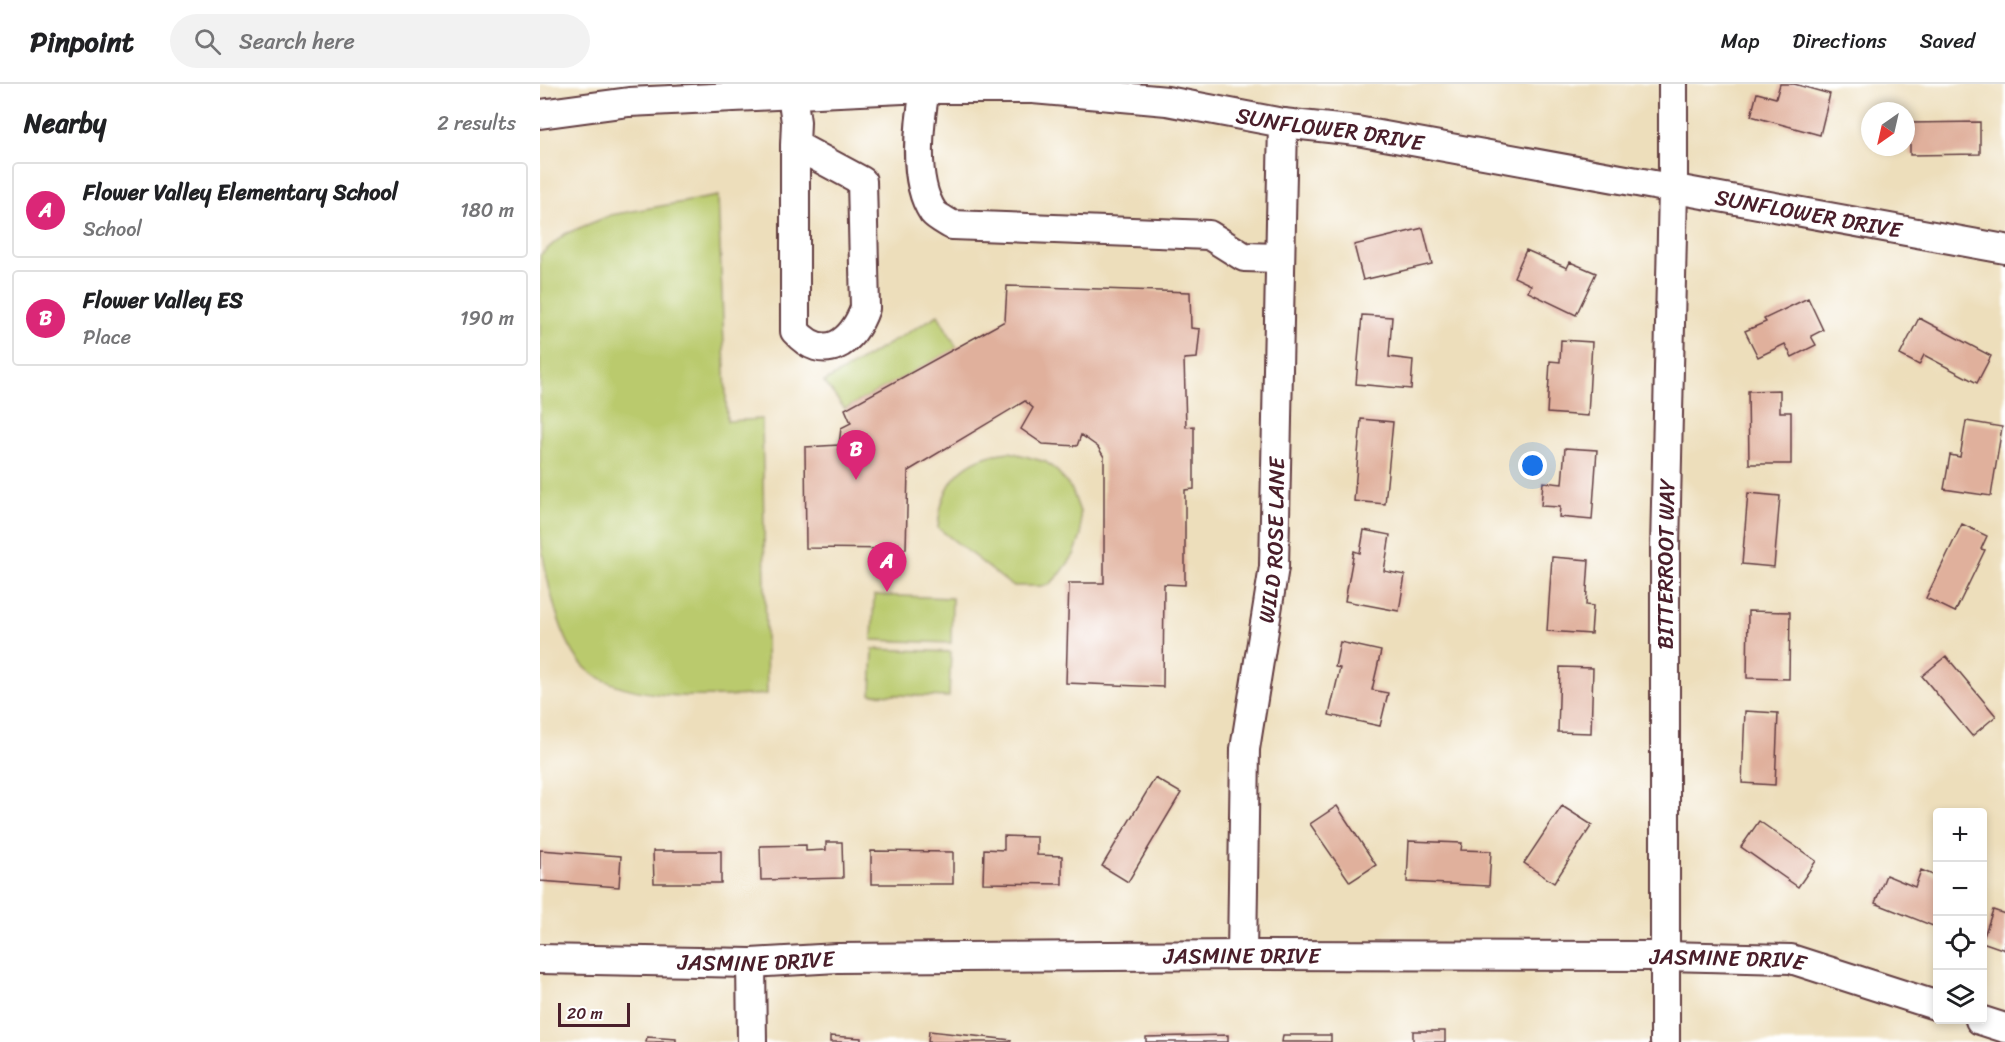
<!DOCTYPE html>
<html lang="en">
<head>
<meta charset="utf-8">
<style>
	:root { --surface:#fff; --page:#f2f2f2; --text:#202124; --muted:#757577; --line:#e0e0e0; --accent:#db2777 }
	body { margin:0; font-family:Sriracha,sans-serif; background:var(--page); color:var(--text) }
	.controls { position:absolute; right:18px; bottom:18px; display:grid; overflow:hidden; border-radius:6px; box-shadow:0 3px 9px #0003 }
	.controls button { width:54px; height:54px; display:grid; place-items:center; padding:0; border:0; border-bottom:2px solid var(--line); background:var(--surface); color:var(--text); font:30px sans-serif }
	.compass { position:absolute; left:1321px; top:18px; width:54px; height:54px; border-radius:50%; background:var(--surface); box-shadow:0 3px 9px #0003; rotate:214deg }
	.scale { position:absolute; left:18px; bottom:15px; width:72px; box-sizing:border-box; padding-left:6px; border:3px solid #4a1f2b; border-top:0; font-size:16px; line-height:21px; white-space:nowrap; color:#4a1f2b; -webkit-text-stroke:4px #fff; paint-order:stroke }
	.you { position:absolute; left:993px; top:382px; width:21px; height:21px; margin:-15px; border:4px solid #fff; border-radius:50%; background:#1a73e8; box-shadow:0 0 0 9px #1a73e833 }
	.badge { display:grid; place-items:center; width:39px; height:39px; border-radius:50%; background:var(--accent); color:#fff; font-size:20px; font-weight:700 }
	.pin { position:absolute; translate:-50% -50px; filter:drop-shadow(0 2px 3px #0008) }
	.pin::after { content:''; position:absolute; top:32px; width:21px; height:18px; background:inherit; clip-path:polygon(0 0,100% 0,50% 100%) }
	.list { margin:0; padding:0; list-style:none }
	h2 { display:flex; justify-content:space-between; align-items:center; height:78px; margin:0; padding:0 24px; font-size:26px }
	h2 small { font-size:20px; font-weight:400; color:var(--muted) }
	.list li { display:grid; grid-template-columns:39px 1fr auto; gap:18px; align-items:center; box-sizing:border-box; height:96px; margin:0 12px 12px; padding:0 12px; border:2px solid var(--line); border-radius:6px }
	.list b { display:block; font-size:22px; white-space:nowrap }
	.list p { margin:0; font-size:20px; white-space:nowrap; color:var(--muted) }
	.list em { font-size:20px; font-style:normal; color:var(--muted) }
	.icon { flex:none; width:33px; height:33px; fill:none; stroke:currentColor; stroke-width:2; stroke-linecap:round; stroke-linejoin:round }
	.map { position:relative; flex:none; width:1465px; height:958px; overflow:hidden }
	header { display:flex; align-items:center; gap:36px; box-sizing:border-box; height:84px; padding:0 30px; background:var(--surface); border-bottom:2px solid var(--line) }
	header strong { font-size:28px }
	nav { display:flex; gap:33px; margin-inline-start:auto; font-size:21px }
	.search { width:420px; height:54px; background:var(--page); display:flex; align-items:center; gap:15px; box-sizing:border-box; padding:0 21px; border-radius:33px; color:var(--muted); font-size:22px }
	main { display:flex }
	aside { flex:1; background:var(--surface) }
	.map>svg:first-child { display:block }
	.green { fill:#baca6d; stroke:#82744c; stroke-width:1.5 }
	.building { fill:#e0b09c }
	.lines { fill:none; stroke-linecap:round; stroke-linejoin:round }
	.minor-casing { stroke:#623c41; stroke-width:32 }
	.minor { stroke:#fff; stroke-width:28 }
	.labels { text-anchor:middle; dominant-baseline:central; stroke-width:5; stroke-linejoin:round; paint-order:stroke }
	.street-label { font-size:22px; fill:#4a1f2b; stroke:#fff }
</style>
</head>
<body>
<header>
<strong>Pinpoint</strong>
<div class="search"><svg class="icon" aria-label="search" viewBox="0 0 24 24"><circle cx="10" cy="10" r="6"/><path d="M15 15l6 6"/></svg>Search here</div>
<nav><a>Map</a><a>Directions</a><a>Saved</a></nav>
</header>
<main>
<aside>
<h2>Nearby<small>2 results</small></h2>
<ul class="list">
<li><span class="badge">A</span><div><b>Flower Valley Elementary School</b><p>School</p></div><em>180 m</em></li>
<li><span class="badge">B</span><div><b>Flower Valley ES</b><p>Place</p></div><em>190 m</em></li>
</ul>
</aside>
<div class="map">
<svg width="1465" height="958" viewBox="0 0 1465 958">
	<rect width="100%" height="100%" fill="#fff"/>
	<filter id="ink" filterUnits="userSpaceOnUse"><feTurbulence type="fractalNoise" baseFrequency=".0167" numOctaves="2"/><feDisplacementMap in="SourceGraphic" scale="12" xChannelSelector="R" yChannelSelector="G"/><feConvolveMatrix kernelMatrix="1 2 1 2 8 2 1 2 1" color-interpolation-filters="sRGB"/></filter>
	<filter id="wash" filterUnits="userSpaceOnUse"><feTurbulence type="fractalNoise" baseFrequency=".008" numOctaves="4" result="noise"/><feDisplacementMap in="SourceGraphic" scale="24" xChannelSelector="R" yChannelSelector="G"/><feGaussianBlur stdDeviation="1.35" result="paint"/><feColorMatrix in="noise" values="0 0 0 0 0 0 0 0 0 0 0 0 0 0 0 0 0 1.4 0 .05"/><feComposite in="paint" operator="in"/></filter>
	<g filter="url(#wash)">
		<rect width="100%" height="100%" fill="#eddebb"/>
		<!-- green -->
		<path class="green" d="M178,112L187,337L222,335L227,610C178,613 91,619 49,587C19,564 4,486 0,449C0,419 0,387 0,358C0,295 0,233 0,171L25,150L71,131Z
			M398,231L417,264L305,325L284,298Z
			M470,368L506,378L518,388L532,406L540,428L541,452L534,471L521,489L510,500L502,502H472L398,444C401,398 423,372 470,368Z
			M334,511L412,514L411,559L332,556Z
			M333,565L411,568L409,613L331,610Z"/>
		<g id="blocks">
			<!-- building -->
			<path class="building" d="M1240,0H1254L1290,10L1280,51L1211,32L1217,9L1236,14Z
				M1440,38V70L1370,71V39Z
				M883,144L892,180L823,196L814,161Z
				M986,166L1027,184L1030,178L1056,189L1036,231L988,208L991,201L974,193Z
				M467,202L650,208L651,244L660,245L657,274L644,275L646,343L654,342V405L645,406V501L624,500L623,603L526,599L529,499H564V373L558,363L541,351L537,362L503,360L481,345L493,324L485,317L368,387L366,465L266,464L265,363L299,361L301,344L311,339L305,325L465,237Z
				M1268,214L1283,246L1271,252L1276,261L1252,273L1245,260L1218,273L1205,247L1226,238L1224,235Z
				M822,231L852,233L849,273L873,276L871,305L816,300Z
				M1379,234L1451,272L1437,299L1384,271L1379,281L1360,271Z
				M1021,256L1052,258L1048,332L1007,329L1010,277L1020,278Z
				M1240,306V328H1251V380H1209L1208,307Z
				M821,335L853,338L845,420L814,417Z
				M1426,337L1462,343L1451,412L1404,405L1410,371L1420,373Z
				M1025,364L1057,366L1052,436L1019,433L1020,423L1001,422L1003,398L1022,400Z
				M1208,409L1240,412L1234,483L1202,480Z
				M1422,440L1447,452L1441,465L1445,466L1415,528L1386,514Z
				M824,446L850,451L844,487L865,491L859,527L805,517L814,467L820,469Z
				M1012,473L1049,476L1046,521L1053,522L1051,550L1007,547Z
				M1208,527L1250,528L1249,595L1207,594Z
				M800,558L841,567L832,606L848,609L840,642L789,631L800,584L795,583Z
				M1406,572L1456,632L1432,652L1382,592Z
				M1020,583L1053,584L1051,649L1018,648Z
				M1205,627L1238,629L1235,701L1202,699Z
				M615,694L641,709L588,798L562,782Z
				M797,722L836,781L810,798L770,740Z
				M1022,722L1052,741L1014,799L984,779Z
				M1219,737L1276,777L1258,803L1201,763Z
				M464,752L497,753V771L522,772V800L443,799L444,765L464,766Z
				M869,757L922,759L921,766L951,767L949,802L867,798Z
				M286,758H302L303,794L221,796L220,762L266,761V767L286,766Z
				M0,766L81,772L79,803L0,797Z
				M113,767H181V799H114Z
				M331,767L413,768V800H331Z
				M1381,786L1398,793V844L1335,819L1346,791L1375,803Z
				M1453,826L1465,830V866L1442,858Z
				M389,947L471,956L470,958H388Z
				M873,947H905V958H873Z
				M688,951V958H606V953Z
				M743,951H791V958H742Z
				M290,952L321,954V958H290Z
				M107,953L136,955V958H106Z"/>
		</g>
	</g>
	<g filter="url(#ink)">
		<use href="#blocks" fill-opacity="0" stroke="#623c41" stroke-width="1.5"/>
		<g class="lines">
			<!-- minor casing -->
			<g class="minor-casing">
				<g id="minor">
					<path d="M385,5C379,40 372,97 393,128C397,133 406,137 412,141L669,151L704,173L740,174"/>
					<path d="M252,10L256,38L255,61V247C284,280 313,259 325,224L322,97L255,61"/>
					<path id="s1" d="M0,30L89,18L363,5H493L627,17L743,39L817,47L1465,165"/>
					<path id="s2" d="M702,871L705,665L734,483L743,39"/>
					<path id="s3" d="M0,875L211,879L297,874L702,871L1126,872L1251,875L1398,922"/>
					<path d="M211,879L212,958"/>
					<path d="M1440,936L1465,944"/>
					<path id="s4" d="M1125,958V464L1133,105V0"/>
				</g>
			</g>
			<!-- minor -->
			<use href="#minor" class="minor"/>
		</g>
	</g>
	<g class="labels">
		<!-- street labels -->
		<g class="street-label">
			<text stroke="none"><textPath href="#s1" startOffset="794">SUNFLOWER DRIVE</textPath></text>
			<text stroke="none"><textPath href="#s1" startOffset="1280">SUNFLOWER DRIVE</textPath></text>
			<text stroke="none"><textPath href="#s2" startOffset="417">WILD ROSE LANE</textPath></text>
			<text stroke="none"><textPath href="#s4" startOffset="478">BITTERROOT WAY</textPath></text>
			<text stroke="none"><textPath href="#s3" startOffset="702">JASMINE DRIVE</textPath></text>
			<text stroke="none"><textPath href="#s3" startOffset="216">JASMINE DRIVE</textPath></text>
			<text stroke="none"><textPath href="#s3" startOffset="1188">JASMINE DRIVE</textPath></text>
		</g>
	</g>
</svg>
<div class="controls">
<button>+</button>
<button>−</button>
<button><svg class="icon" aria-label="locate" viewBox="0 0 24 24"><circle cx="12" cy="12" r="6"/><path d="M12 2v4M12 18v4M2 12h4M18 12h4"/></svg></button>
<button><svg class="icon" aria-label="layers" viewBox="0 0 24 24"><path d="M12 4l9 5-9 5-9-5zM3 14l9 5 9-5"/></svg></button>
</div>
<svg class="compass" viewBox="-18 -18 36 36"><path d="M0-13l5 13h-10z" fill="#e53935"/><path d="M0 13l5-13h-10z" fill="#757577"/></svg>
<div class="scale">20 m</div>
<div class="you"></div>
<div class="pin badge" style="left:347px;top:508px">A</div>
<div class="pin badge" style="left:316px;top:396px">B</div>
</div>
</main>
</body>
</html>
